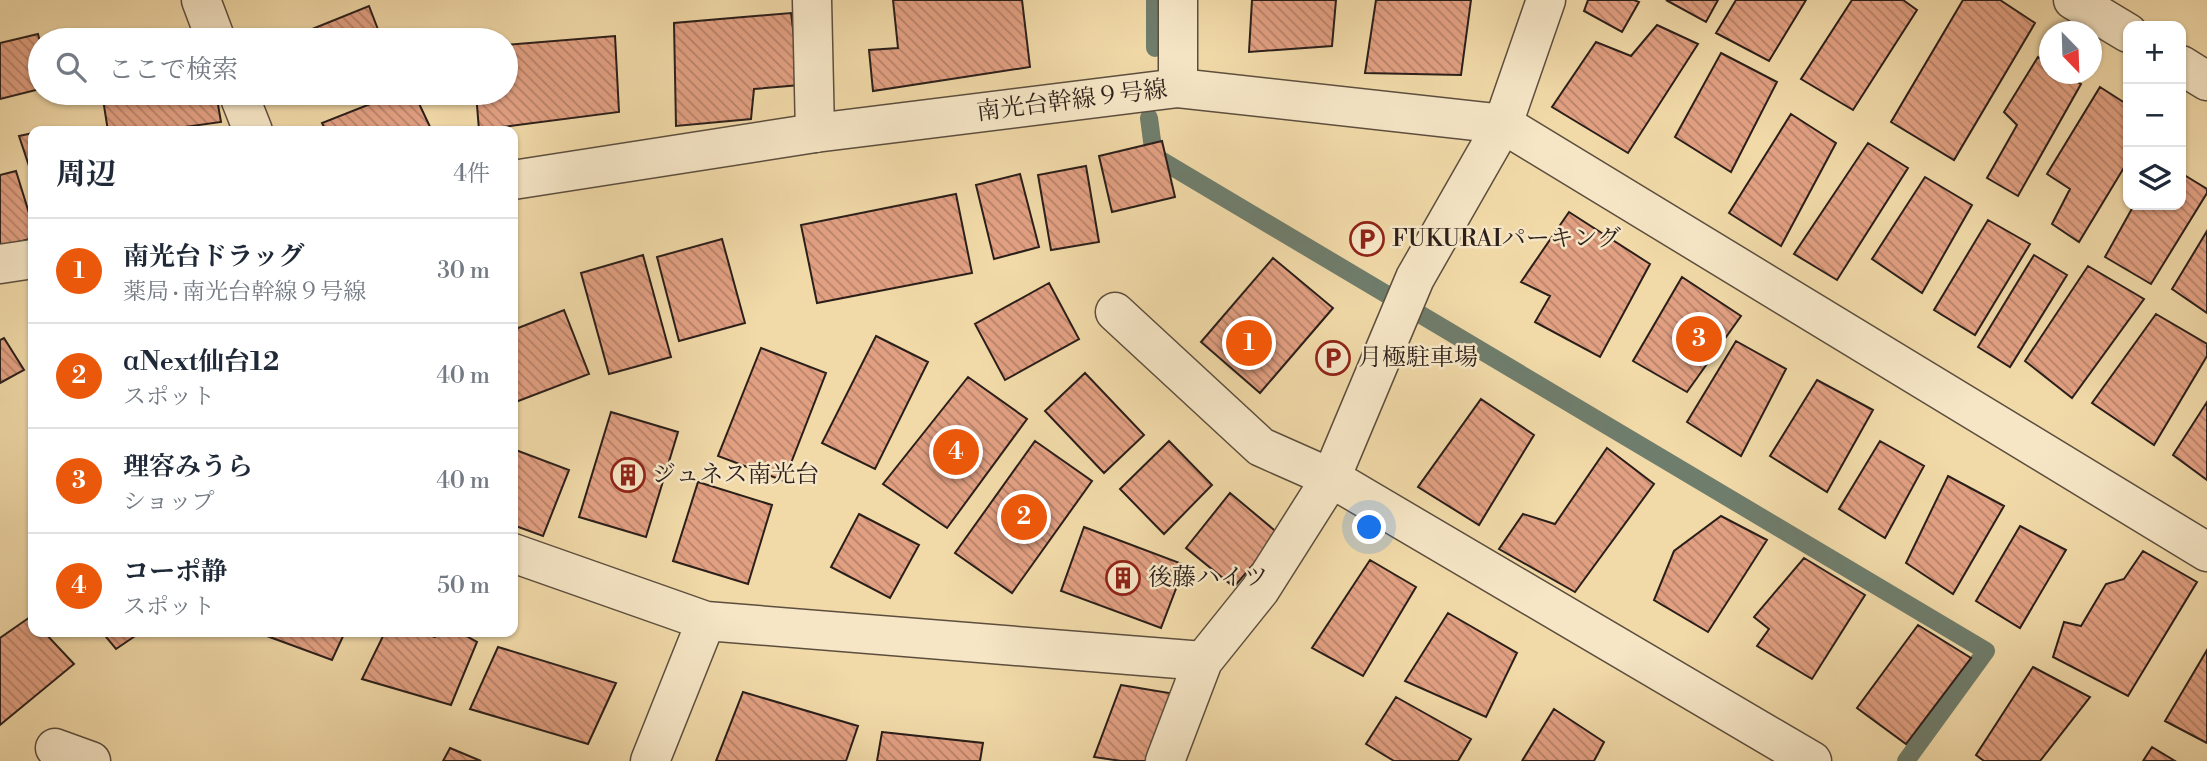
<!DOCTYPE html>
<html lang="ja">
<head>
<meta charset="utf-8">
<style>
	:root { --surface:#fff; --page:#f6f6f7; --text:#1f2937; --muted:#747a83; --line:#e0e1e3; --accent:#ea580c }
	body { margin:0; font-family:"Libre Bodoni","Noto Serif JP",serif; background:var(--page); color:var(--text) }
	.controls { position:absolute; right:21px; top:21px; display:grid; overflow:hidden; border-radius:14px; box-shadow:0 2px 5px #0004 }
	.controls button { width:63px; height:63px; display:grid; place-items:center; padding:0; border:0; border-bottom:2px solid var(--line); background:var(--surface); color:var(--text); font:35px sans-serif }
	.compass { position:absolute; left:2039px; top:21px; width:63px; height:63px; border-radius:50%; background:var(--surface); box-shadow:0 2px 5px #0004; rotate:157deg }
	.you { position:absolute; left:1370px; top:528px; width:24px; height:24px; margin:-18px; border:5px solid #fff; border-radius:50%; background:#1a73e8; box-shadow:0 0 0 10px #1a73e833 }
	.badge { display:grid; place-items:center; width:46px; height:46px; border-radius:50%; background:var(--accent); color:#fff; font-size:23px; font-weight:700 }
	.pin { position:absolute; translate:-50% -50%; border:4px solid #fff; box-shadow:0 2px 7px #0006 }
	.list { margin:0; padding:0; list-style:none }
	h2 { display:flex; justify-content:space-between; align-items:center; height:91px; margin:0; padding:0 28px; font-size:30px }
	h2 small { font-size:23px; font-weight:400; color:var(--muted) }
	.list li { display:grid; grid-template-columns:46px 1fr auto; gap:21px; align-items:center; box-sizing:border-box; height:105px; padding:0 28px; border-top:2px solid var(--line) }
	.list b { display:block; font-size:26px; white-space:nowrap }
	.list p { margin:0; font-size:23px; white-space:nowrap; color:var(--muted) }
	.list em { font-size:23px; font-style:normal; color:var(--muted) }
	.icon { flex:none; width:38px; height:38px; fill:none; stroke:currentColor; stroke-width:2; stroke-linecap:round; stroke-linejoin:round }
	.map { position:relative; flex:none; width:2207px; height:761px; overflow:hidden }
	.search { position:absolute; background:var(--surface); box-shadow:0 2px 5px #0004; left:28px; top:28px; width:490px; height:77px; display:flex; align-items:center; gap:18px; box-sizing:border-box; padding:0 24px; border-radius:38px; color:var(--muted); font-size:26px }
	.panel { position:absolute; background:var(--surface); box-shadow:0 2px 5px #0004; left:28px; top:126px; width:490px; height:511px; border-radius:14px }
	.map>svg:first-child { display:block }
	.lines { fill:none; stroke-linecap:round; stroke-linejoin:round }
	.stream { stroke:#6f7d6c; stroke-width:18 }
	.building { fill:url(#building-back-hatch); stroke:#2b1f1a; stroke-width:2 }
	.minor-casing { stroke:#5c4e3e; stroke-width:41 }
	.tertiary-casing { stroke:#5c4e3e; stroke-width:41 }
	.minor { stroke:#f6e6c6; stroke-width:38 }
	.tertiary { stroke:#f6e6c6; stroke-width:38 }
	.labels { text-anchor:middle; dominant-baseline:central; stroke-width:5; stroke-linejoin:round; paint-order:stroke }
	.street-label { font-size:24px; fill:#2b1f1a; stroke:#f6e6c6 }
	.poi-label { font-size:24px; fill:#2b1f1a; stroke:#f6e6c6; text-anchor:start }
</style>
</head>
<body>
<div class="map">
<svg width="2207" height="761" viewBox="0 0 2207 761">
	<defs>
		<pattern id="building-back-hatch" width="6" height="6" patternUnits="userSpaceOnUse" patternTransform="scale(1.75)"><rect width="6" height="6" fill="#e2a082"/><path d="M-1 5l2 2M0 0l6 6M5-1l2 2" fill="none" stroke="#b7826a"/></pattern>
	</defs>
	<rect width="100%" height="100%" fill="#f1d9a8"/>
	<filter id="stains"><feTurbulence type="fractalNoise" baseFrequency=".00286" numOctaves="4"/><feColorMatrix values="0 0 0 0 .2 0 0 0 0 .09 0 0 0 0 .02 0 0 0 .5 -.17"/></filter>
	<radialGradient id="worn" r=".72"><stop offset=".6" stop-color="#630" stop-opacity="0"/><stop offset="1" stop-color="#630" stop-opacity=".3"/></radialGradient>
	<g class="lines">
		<!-- stream -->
		<path class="stream" d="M1155,0V48
			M1149,118L1154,156L1986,651L1906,761"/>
	</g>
	<!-- building -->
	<path class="building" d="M893,0H1022L1030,67L873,91L869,50L898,48Z
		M1252,0H1336L1332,46L1249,52Z
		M1376,0H1471L1461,75L1365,73Z
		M1588,0H1634L1639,2L1622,32L1584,11Z
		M1666,0H1718L1706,22Z
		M1736,0H1806L1769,61L1716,33Z
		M1852,0H1903L1917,10L1853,110L1801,79Z
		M1963,0H2000L2035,23L1954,160L1891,122Z
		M369,6L382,40H285Z
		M791,13L800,85L754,89L751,119L676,126L674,23Z
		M1657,25L1698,44L1628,153L1552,107L1596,42L1631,56Z
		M38,34L40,42V89L0,99V43Z
		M615,36L619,112L479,130L476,93H506V45Z
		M1721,53L1777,82L1731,172L1675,137Z
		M2038,57L2050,65V74H2064L2081,84L2018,196L1987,178L2017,125L2004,112Z
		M2100,87L2128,105V161L2079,242L2052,224L2070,189L2047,174Z
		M102,93H216L221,122L156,131H108Z
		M398,93H414L432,131H326L322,123Z
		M1791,114L1836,143L1781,246L1729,213Z
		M33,133V178L19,136Z
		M1162,141L1175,197L1112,212L1099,156Z
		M1868,143L1908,168L1837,280L1794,254Z
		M1086,166L1099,242L1051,250L1038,175Z
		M16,171L33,226V238L0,247V175Z
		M2181,173L2207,189V193L2151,284L2105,257L2134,205H2181Z
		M1020,174L1039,247L994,259L976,185Z
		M1925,177L1972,205L1922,293L1872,259Z
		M956,194L972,273L817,303L801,225Z
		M1569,212L1650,264L1600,357L1535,322L1550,296L1521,282Z
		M1988,220L2030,244L1975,335L1934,310Z
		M2207,231V313L2172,289Z
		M722,239L745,323L679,341L657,257Z
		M643,255L671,357L609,374L581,273Z
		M2034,255L2067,275L2010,367L1978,347Z
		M1273,258L1333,308L1260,393L1201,342Z
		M2088,266L2144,299L2072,398L2025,361Z
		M1682,277L1741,316L1687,392L1633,361Z
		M1049,283L1079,339L1005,380L975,324Z
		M564,310L589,374L513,403V330Z
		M2156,314L2207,344V356L2154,445L2092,403Z
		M876,336L928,362L875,469L822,443Z
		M4,338L24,370L0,383V340Z
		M1736,341L1786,369L1741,456L1687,422Z
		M761,348L826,373L784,481L718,456Z
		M1085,373L1144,435L1104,473L1045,411Z
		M968,377L1027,419L947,528L883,484Z
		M1817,380L1873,410L1827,492L1770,456Z
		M1481,399L1534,435L1479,525L1418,487Z
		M2207,402V480L2173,455Z
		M611,412L678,432L646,537L579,517Z
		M1035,441L1092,481L1012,593L955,553Z
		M1169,441L1212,485L1164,534L1120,489Z
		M1880,441L1924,466L1885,538L1839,509Z
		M1607,448L1654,484L1575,592L1499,549L1523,514L1555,524Z
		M513,449L569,470L543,536L513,525Z
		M1948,476L2004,506L1953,594L1906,563Z
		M698,482L772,505L748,584L673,561Z
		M1230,493L1279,534L1234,587L1186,548Z
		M859,514L919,545L890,598L831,567Z
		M1721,516L1767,540L1708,632L1654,600L1674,551Z
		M2020,526L2066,550L2020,628L1976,601Z
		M1084,527L1185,565L1161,628L1061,591Z
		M2143,551L2197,582L2128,696L2053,657L2064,622L2081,626L2106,584L2124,579Z
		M1804,558L1865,595L1812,679L1757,646L1769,629L1754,617Z
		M1370,560L1416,587L1363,676L1312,648Z
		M1448,613L1517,653L1486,717L1405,681Z
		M30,617L33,621V632H44L74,664L0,725V638Z
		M1918,625L1971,658L1906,744L1857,708Z
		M102,632H141L116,649Z
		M256,632H345L332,660Z
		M385,632H419L435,637L438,632H459L477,642L451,705L362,679Z
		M498,647L616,683L588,744L470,709Z
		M2207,650V743L2165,721Z
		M2033,667L2090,697L2040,761H1984L1976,755Z
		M1121,685L1175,694L1151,761H1121L1094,757Z
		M743,692L858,726L846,761H716Z
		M1396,697L1471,739L1458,761H1394L1366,744Z
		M1554,709L1604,742L1594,761H1522Z
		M882,732L983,743L980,761H877Z
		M2152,747L2175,761H2143Z
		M450,748L481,761H443Z"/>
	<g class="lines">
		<!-- minor casing -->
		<g class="minor-casing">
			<path id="minor" d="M201,0L216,40
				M812,0L815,133
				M1178,88V0
				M238,93L253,131
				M1115,312L1261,447L1331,478L1812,761
				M513,553L706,621L1203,661
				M55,748L91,761
				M650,761L706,621
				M1165,761L1203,661L1260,590L1331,478L1415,278L1503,124L2207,552"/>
		</g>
		<!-- tertiary casing -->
		<g class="tertiary-casing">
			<path id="tertiary" d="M2073,0L2128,33
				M2181,65L2207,81
				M513,180L815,133L1178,88L1503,124L1546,0
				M0,264L33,259"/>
		</g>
		<!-- minor -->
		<use href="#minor" class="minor"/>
		<!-- tertiary -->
		<use href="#tertiary" class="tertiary"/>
	</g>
	<!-- icons -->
	<defs>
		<g id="parking-ring" transform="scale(1.75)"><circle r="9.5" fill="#f6e6c6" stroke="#8f2418" stroke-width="1.5"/><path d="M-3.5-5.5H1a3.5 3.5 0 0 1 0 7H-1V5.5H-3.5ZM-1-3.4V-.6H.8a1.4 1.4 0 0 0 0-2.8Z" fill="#8f2418"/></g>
		<g id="building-ring" transform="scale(1.75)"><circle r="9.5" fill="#f6e6c6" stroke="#8f2418" stroke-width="1.5"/><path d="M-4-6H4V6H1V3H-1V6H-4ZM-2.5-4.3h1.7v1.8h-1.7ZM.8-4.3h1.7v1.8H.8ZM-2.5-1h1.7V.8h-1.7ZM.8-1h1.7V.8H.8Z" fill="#8f2418"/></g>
	</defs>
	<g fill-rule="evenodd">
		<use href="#parking-ring" x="1367" y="239"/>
		<use href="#parking-ring" x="1333" y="358"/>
		<use href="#building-ring" x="628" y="475"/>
		<use href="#building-ring" x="1123" y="578"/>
	</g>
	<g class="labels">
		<!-- street labels -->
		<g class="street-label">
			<text transform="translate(1072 101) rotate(-7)">南光台幹線９号線</text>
		</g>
		<!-- poi labels -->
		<g class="poi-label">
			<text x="1392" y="239">FUKURAIパーキング</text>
			<text x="1358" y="358">月極駐車場</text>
			<text x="652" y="475">ジュネス南光台</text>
			<text x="1148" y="578">後藤ハイツ</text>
		</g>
	</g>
	<rect width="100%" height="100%" filter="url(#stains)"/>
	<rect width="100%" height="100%" fill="url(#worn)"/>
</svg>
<div class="controls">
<button>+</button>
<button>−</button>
<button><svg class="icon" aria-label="layers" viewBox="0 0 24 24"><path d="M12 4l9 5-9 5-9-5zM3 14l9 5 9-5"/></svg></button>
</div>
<svg class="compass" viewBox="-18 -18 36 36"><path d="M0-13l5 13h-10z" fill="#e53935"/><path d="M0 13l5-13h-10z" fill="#747a83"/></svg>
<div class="you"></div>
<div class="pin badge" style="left:1249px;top:343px">1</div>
<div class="pin badge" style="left:1024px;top:517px">2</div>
<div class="pin badge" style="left:1699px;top:339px">3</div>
<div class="pin badge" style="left:956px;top:452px">4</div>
<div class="search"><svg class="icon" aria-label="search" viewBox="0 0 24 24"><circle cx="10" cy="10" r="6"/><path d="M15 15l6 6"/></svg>ここで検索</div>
<section class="panel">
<h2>周辺<small>4件</small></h2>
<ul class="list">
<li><span class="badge">1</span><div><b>南光台ドラッグ</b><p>薬局 · 南光台幹線９号線</p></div><em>30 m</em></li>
<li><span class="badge">2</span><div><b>αNext仙台12</b><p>スポット</p></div><em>40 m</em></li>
<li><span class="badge">3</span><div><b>理容みうら</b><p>ショップ</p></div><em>40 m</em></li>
<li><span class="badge">4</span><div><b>コーポ静</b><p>スポット</p></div><em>50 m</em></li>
</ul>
</section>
</div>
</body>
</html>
